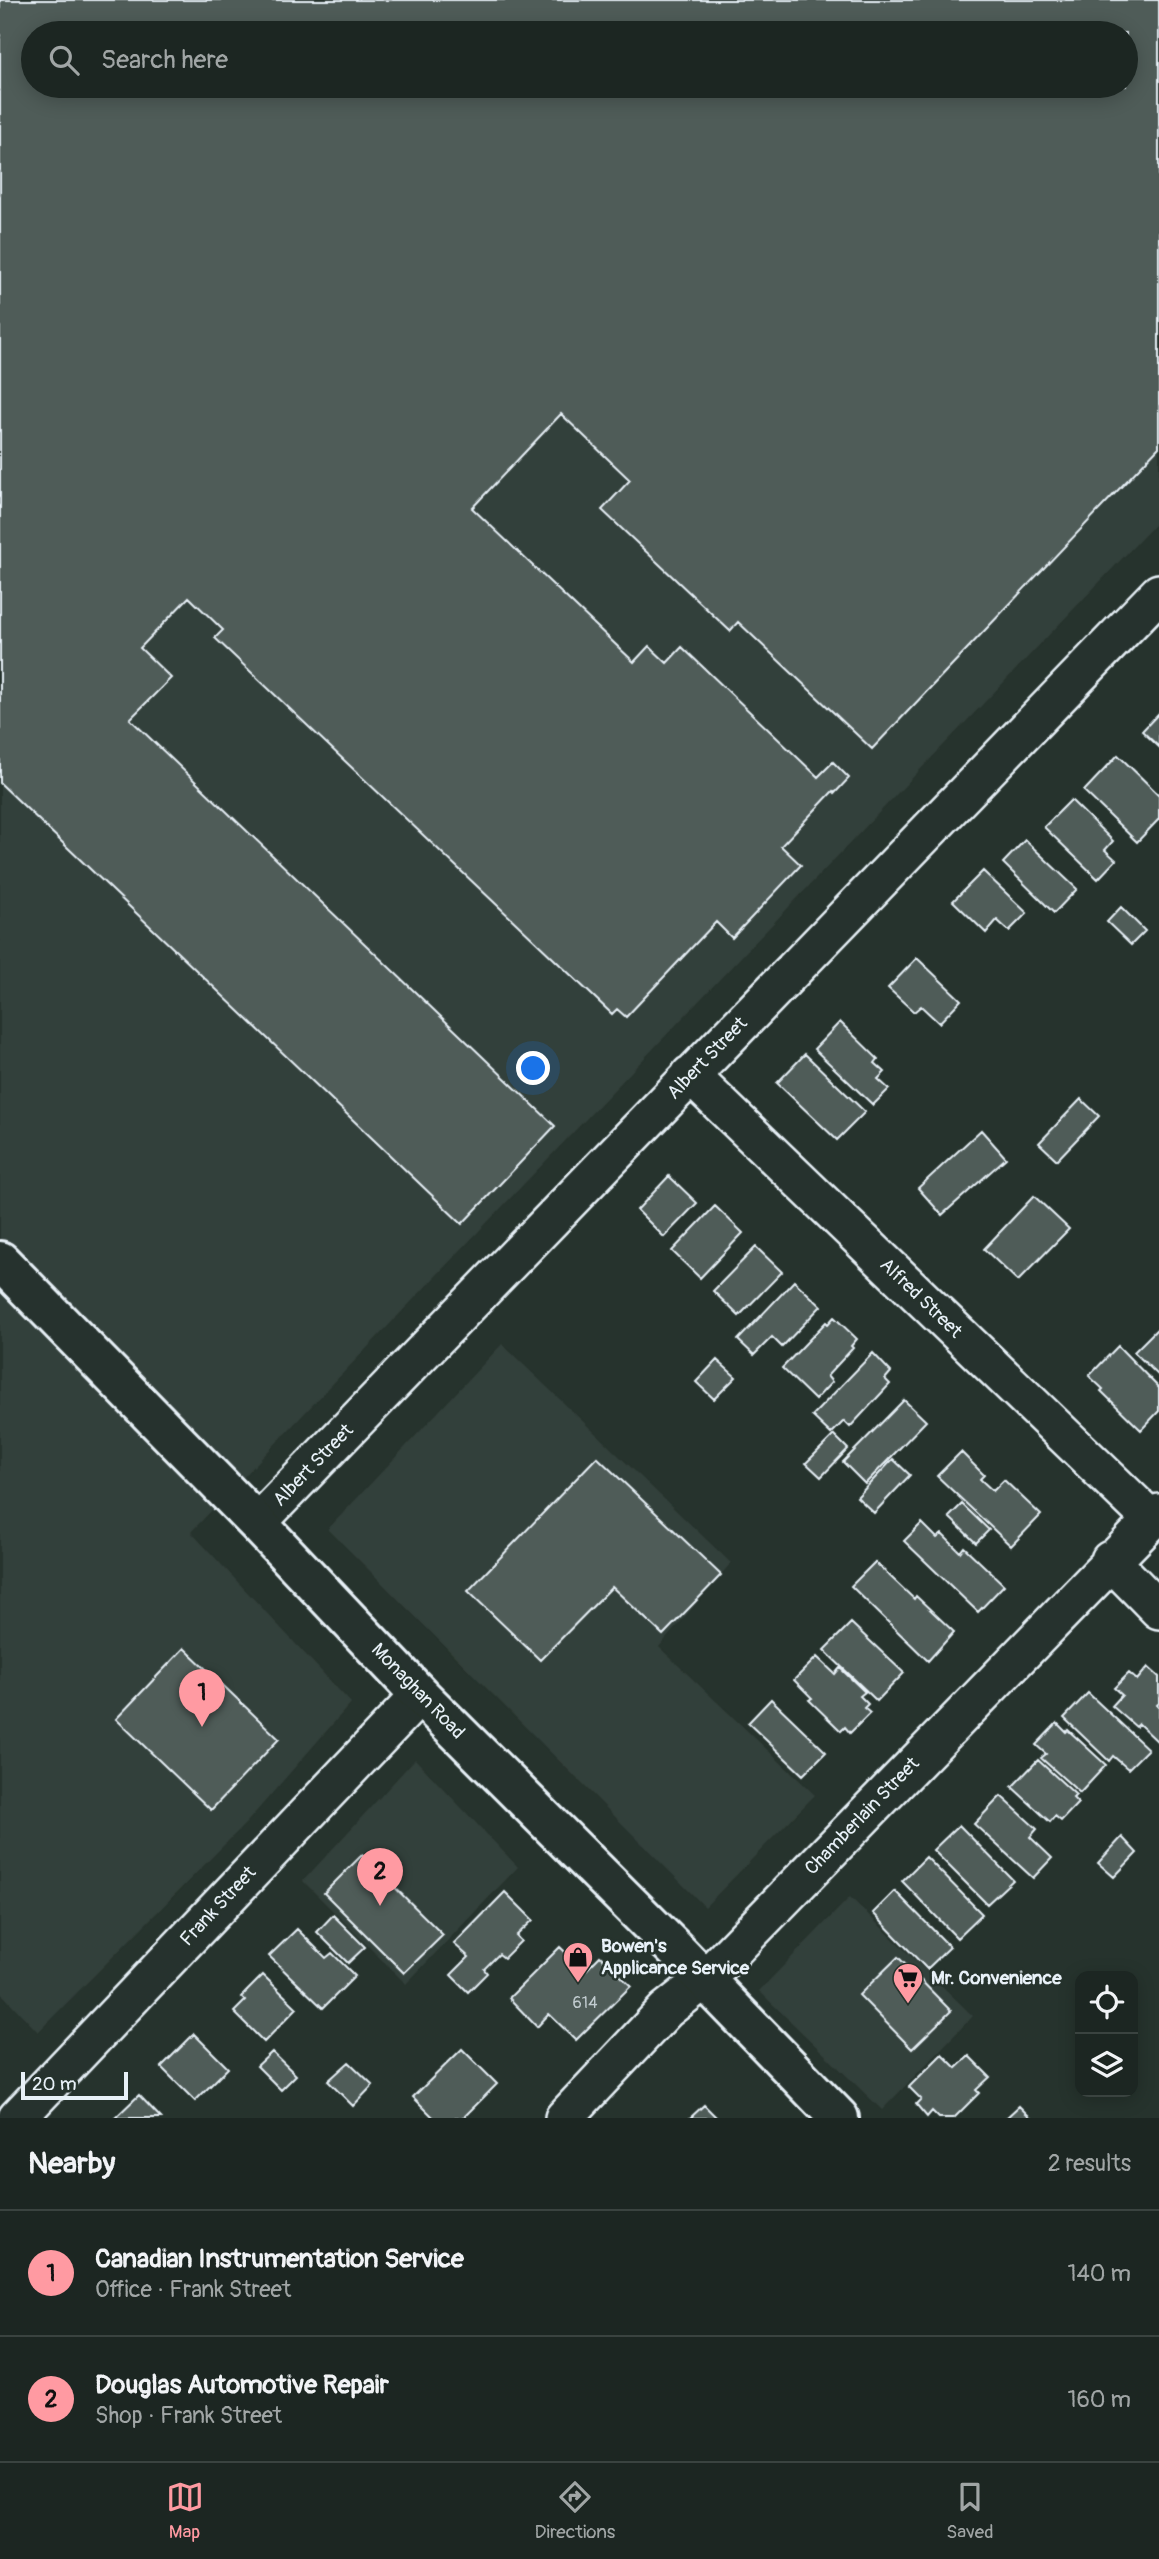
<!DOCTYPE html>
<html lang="en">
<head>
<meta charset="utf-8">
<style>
	:root { --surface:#1c2622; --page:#29322f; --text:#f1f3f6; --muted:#a0a5a5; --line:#3a4340; --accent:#ff9aa2 }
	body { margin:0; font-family:Pangolin,sans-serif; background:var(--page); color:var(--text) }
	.controls { position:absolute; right:21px; bottom:21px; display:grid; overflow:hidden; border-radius:14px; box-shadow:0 4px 18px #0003 }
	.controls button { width:63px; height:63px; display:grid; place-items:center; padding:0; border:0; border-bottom:2px solid var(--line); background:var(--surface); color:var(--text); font:35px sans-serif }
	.scale { position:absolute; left:21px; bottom:18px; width:107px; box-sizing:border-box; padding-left:7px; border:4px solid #e8f1f8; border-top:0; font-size:19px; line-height:24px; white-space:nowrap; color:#e8f1f8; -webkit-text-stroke:5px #26332d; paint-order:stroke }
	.you { position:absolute; left:534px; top:1069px; width:24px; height:24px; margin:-18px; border:5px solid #fff; border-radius:50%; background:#1a73e8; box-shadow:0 0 0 10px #1a73e833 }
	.badge { display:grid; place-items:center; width:46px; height:46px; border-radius:50%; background:var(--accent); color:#111; font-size:23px; font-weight:700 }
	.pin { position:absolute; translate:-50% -58px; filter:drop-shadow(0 2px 4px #0008) }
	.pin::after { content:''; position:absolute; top:37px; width:24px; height:21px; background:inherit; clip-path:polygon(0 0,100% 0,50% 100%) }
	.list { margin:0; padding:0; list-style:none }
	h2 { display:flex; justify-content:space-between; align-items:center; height:91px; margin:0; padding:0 28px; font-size:30px }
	h2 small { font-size:23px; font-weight:400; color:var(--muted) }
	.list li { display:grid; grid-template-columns:46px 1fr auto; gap:21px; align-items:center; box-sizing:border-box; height:126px; padding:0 28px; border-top:2px solid var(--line) }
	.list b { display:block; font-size:26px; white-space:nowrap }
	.list p { margin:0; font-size:23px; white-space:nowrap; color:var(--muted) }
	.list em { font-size:23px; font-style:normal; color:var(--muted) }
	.icon { flex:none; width:38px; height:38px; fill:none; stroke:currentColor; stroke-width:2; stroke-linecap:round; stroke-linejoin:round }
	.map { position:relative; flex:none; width:1159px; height:2118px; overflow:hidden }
	.search { position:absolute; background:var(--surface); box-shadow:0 4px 18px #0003; left:21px; right:21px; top:21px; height:77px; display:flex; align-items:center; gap:18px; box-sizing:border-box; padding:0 24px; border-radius:38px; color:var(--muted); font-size:26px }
	.sheet { height:343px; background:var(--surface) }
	nav { display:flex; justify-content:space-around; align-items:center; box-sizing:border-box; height:98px; border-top:2px solid var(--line); background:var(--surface); font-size:19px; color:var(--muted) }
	nav a { display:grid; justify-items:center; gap:4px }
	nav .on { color:var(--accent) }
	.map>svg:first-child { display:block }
	.built { fill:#333f3a; fill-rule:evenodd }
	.building { fill:#505c59; stroke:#e8f1f8; stroke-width:2; fill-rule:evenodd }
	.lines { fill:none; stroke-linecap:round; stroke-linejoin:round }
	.minor-casing { stroke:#e8f1f8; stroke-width:42 }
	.secondary-casing { stroke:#e8f1f8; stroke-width:44 }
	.minor { stroke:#26332d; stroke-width:37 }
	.secondary { stroke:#26332d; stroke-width:38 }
	.labels { text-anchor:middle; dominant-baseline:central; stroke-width:5; stroke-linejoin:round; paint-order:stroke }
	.number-label { font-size:16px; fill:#c2ccd0 }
	.street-label { font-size:19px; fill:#e8f1f8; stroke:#26332d }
	.poi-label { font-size:19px; font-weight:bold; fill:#e8f1f8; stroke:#26332d; text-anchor:start }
</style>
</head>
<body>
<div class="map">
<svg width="1159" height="2118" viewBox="0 0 1159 2118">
	<rect width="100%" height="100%" fill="#26332d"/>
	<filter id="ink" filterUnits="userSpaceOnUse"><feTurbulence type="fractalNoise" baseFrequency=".0143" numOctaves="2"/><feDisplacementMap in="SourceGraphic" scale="14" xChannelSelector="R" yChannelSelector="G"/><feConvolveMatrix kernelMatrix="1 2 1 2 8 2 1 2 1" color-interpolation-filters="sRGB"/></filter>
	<g filter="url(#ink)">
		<!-- built -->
		<path class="built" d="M0,0H1159V520L191,1532L351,1703L247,1822L38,2032L0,1992ZM33,33H1126V86H33Z
			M502,1344L731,1563L659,1647L815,1795L705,1907L328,1529Z
			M415,1759L518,1867L406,1984L303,1881Z
			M850,1897L973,2016L882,2110L759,1991Z"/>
		<!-- building -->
		<path class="building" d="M0,0H1159V447L872,749L738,622L730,631L602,510L630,480L561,414L472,508L634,662L649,646L667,663L682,647L818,777L833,762L849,778L835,793L833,791L781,846L801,865L732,938L716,922L626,1017L617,1009L612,1014L215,638L223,630L189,597L140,648L171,678L130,719L555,1126L462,1224L0,783ZM33,33H1126V86H33Z
			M1159,713V747L1142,731Z
			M1118,755L1159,795V819L1137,842L1084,791Z
			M1071,800L1113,841L1105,850L1116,860L1098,879L1044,827Z
			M1025,840L1077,889L1054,913L1003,863Z
			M983,871L1027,913L1009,931L997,920L986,933L953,901Z
			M1121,907L1145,931L1131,945L1107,922Z
			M917,958L961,1000L939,1023L921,1006L914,1012L888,988Z
			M840,1022L878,1059L875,1063L885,1072L878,1079L889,1089L873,1105L814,1049Z
			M805,1054L865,1112L837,1140L777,1083Z
			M1081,1099L1099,1116L1057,1160L1039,1143Z
			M981,1130L1006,1158L942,1215L918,1188Z
			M669,1176L697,1203L664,1237L637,1210Z
			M1034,1196L1069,1229L1018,1281L984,1249Z
			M715,1206L743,1233L700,1278L672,1251Z
			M756,1247L782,1272L739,1316L713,1291Z
			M794,1281L821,1306L782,1347L772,1337L754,1355L738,1340Z
			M834,1317L857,1339L851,1346L853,1348L827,1376L832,1382L815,1400L782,1368L826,1322L828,1324Z
			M1159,1327V1376L1134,1352Z
			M1118,1346L1159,1388V1411L1141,1430L1101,1391L1103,1389L1089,1376Z
			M873,1353L891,1372L885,1379L890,1384L850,1427L844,1421L831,1434L812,1416Z
			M717,1360L736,1377L714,1399L696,1382Z
			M904,1400L926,1421L865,1484L843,1462Z
			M834,1435L848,1449L821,1477L806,1463Z
			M961,1452L984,1475L980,1479L993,1491L1004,1480L1041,1515L1011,1546L937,1476Z
			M597,1457L721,1575L663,1635L612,1587L540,1660L468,1591Z
			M893,1459L910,1475L874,1513L857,1497Z
			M962,1504L989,1530L976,1543L949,1517Z
			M922,1523L937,1538L942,1534L960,1552L964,1547L1004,1585L978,1612L904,1541Z
			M875,1562L914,1599L916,1596L954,1632L928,1661L851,1586Z
			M851,1623L904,1673L877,1701L824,1650Z
			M184,1648L279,1739L211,1810L116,1719Z
			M817,1657L835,1674L840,1668L865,1692L860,1696L868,1704L864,1708L870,1713L850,1733L845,1727L841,1731L809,1700L812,1698L794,1680Z
			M1148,1667L1159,1677V1703L1157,1705L1159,1707V1743L1139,1724L1136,1727L1112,1706L1122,1695L1114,1688L1129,1673L1137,1680Z
			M1088,1693L1148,1749L1128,1769L1113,1756L1109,1761L1064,1718Z
			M771,1699L826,1752L803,1775L748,1723Z
			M1057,1723L1066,1732L1068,1730L1106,1765L1080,1793L1041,1758L1046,1754L1036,1745Z
			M1038,1760L1076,1795L1073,1798L1078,1803L1061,1821L1055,1816L1050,1822L1012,1787Z
			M1001,1796L1037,1829L1030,1837L1052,1858L1033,1878L974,1824Z
			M959,1825L1013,1880L987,1904L933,1850Z
			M1122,1837L1137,1853L1114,1877L1098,1863Z
			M362,1855L443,1935L404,1973L324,1893Z
			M926,1857L982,1914L957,1938L902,1881Z
			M895,1891L950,1947L927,1969L873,1913Z
			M505,1892L533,1920L516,1936L521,1941L504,1958L499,1954L484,1969L487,1973L468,1992L451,1975L469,1957L454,1944Z
			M333,1915L365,1947L348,1963L317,1932Z
			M297,1929L326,1958L332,1953L355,1976L323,2008L269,1956Z
			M560,1947L585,1971L600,1956L631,1986L576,2040L549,2014L537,2027L509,1998Z
			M898,1957L951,2011L912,2049L859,1995Z
			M263,1975L297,2008L264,2042L234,2012L245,2001L241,1997Z
			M194,2034L228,2068L195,2101L161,2067Z
			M462,2049L497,2084L463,2118H434L413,2097Z
			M272,2052L296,2075L281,2090L257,2066Z
			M942,2054L956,2068L969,2056L990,2077L976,2090L979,2093L954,2118H939L932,2111L927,2117L916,2104L921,2099L909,2087Z
			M349,2062L373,2085L353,2106L328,2081Z
			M139,2095L161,2118H115Z
			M704,2105L717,2118H690Z
			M1019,2106L1031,2118H1006Z"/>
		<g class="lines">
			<!-- minor casing -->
			<g class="minor-casing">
				<path id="minor" d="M690,1075L1152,1520
					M257,1523L1159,593
					M1110,1560L1159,1610
					M17,2118L420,1695
					M564,2118L666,2010L704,1980L1159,1513"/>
			</g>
			<!-- secondary casing -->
			<g class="secondary-casing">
				<path id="secondary" d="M0,1261L257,1523L420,1695L675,1949L839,2118"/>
			</g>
			<!-- minor -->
			<use href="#minor" class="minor"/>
			<!-- secondary -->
			<use href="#secondary" class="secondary"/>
		</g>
	</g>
	<!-- icons -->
	<defs>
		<g id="shop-pin" transform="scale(1.575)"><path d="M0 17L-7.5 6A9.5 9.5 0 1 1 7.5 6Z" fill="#ff9aa2" stroke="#26332d"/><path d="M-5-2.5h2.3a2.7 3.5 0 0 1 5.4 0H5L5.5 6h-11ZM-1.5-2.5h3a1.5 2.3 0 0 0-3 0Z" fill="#111"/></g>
		<g id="supermarket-pin" transform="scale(1.575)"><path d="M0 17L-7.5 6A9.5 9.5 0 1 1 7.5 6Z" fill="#ff9aa2" stroke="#26332d"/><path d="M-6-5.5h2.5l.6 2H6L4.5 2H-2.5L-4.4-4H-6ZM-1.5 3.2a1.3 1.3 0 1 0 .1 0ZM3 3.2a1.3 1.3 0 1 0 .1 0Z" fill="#111"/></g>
	</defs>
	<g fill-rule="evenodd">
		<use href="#shop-pin" x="578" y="1957"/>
		<use href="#supermarket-pin" x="908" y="1978"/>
	</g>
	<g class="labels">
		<!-- number labels -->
		<g class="number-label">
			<text x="585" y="2003">614</text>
		</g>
		<!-- street labels -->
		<g class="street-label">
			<text transform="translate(707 1058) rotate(-46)">Albert Street</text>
			<text transform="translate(921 1298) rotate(44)">Alfred Street</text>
			<text transform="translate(313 1465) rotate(-46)">Albert Street</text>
			<text transform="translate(418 1691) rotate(46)">Monaghan Road</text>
			<text transform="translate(862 1816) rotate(-46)">Chamberlain Street</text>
			<text transform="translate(218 1906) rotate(-47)">Frank Street</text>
		</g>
		<!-- poi labels -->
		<g class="poi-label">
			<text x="601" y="1946">Bowen's<tspan x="601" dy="22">Applicance Service</tspan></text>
			<text x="931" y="1978">Mr. Convenience</text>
		</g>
	</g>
</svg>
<div class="controls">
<button><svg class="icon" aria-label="locate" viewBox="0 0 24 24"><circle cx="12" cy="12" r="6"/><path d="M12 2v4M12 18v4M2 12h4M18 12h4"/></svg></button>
<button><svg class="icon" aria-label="layers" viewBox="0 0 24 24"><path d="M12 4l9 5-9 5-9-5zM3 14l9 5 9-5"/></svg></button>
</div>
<div class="scale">20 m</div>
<div class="you"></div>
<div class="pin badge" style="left:202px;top:1727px">1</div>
<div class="pin badge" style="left:380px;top:1906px">2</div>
<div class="search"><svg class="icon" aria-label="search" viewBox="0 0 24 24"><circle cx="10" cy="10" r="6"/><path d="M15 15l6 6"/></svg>Search here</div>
</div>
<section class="sheet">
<h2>Nearby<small>2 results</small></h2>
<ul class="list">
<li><span class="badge">1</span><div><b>Canadian Instrumentation Service</b><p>Office · Frank Street</p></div><em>140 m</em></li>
<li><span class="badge">2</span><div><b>Douglas Automotive Repair</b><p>Shop · Frank Street</p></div><em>160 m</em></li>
</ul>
</section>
<nav>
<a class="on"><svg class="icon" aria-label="map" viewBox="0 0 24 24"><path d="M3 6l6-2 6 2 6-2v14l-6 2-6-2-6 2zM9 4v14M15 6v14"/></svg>Map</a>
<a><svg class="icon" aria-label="directions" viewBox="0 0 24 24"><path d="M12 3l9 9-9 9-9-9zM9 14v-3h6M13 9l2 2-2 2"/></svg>Directions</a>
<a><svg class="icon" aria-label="saved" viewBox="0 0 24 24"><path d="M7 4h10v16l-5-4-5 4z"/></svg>Saved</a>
</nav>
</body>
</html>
